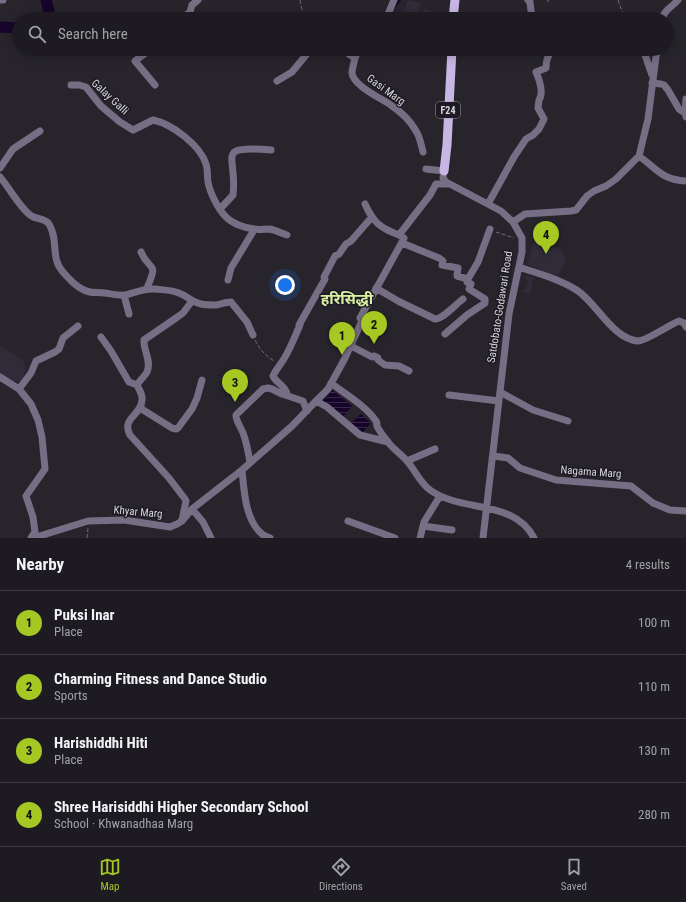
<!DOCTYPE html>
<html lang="en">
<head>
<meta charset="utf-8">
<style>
	:root { --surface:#1d1b21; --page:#25242a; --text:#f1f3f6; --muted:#a0a1a5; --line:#3b393f; --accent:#a5c823 }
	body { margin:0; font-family:"Roboto Condensed","Noto Sans Devanagari",sans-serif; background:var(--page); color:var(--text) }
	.you { position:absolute; left:285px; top:285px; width:14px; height:14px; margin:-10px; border:3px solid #fff; border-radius:50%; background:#1a73e8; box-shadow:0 0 0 6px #1a73e833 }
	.badge { display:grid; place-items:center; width:26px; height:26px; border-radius:50%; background:var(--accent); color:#111; font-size:13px; font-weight:700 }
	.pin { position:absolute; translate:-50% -33px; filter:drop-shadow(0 1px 2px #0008) }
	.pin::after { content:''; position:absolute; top:21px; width:14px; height:12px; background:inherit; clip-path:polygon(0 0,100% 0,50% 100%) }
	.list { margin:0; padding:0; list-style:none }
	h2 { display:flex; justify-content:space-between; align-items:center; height:52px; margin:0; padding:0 16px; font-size:17px }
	h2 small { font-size:13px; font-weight:400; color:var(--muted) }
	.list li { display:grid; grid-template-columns:26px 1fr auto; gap:12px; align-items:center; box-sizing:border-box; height:64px; padding:0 16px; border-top:1px solid var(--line) }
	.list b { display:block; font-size:15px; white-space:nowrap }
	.list p { margin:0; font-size:13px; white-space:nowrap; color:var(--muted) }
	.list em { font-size:13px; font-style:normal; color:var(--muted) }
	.icon { flex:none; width:22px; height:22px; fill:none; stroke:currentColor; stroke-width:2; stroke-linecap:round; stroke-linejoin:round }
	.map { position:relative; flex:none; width:686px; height:538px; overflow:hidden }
	.search { position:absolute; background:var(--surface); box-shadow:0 2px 10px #0003; left:12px; right:12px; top:12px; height:44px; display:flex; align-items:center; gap:10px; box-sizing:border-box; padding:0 14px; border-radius:22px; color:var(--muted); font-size:15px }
	.sheet { height:308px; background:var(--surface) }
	nav { display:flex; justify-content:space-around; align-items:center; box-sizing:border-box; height:56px; border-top:1px solid var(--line); background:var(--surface); font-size:11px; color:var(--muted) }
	nav a { display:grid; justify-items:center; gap:2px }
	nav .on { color:var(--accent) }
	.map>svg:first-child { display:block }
	.built { fill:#302a39 }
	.water { fill:url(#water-rules) }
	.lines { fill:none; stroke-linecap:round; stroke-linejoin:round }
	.stream { stroke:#17042b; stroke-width:2 }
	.river { stroke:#17042b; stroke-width:11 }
	.path { stroke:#6f6c73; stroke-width:1; stroke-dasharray:4 2; stroke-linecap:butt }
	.minor { stroke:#766e84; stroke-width:7 }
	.major { stroke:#c8b7e4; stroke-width:9 }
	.labels { text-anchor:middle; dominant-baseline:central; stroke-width:3; stroke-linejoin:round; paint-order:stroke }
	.shield { fill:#1d1a23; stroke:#a09ea4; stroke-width:1 }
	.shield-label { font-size:10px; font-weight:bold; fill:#d8d6dc }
	.street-label { font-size:11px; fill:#d8d6dc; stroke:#1d1a23 }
	.district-label { font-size:15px; font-weight:bold; fill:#d8eea3; stroke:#1d1a23 }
</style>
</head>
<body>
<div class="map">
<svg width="686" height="538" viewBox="0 0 686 538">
	<defs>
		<pattern id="water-rules" width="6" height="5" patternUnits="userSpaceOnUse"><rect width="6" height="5" fill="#17042b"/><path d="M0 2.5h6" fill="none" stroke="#382849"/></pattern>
	</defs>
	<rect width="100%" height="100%" fill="#27242c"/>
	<!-- built -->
	<path class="built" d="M408,0L421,3L418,12L422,14L425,8L438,13L435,19H400Z
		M534,239L560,249L567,260L557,276L547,273L536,267L527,265Z
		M526,276L534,278L530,294L522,292L523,289H526L528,280L525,279Z
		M0,345L24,361L26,368L24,376L20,381H12L0,373Z"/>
	<!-- water -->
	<path class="water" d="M332,390L352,406L343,417L323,401Z
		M361,414L371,423L362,433L351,423Z"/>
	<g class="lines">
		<!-- stream -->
		<path class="stream" d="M394,7L400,0"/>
		<!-- river -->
		<path class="river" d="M44,19L49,11L46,0
			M0,27L19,28"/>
		<!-- path -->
		<path class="path" d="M300,0L304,19
			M618,0L625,19
			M547,2L549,0
			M496,232L514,238
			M255,340C260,350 265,355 274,361
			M87,538L88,528"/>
		<!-- minor -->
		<path class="minor" d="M0,0H3
			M528,0L530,2L532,19
			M182,19L190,12L192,5L198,0
			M386,19L394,0
			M662,19C664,10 672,7 678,0
			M151,49L135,61L155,85
			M341,49L355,58C354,63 352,69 352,73C353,86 383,99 392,106C401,112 411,122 416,131C420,137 421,144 423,152
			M585,49C595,54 605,51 616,49
			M643,49L652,75
			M355,58L359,49
			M277,81L292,72L311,49
			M652,83L661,84L664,85L668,90L679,109L685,113
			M71,85H79L86,87L101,106L120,122L133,130L153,120C172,124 200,145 206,164C208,170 207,176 208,182C210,193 218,209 226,217C233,224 245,228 254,229C259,230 264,229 270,229C275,230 281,233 287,235
			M686,117L685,113L686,99
			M639,156C657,169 662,180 686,181
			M0,168L13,149L40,131
			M426,169L444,171L443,178L446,182L501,211L513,222L522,238V252L509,314L483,538
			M0,177C11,190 18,205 30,215C36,220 44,217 49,224C59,240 50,258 63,272C70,280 79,290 90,292C94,293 100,292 105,293C112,294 119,296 126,295C136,292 145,288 155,289C163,290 172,290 179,293C187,296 192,302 201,304C205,305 212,305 216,305C221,304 226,302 231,302L247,322L253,335
			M365,204C373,222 380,228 399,235
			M488,204L514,157L526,139L533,135L539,129L544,119L538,108L539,100C544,93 539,79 536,72L546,68C546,61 548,53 555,49
			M220,209L233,195C238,156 213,145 271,150
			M513,222L525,214L571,211L576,210L587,196L594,191L606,186L616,179L639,156L648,119L657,49
			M402,243L439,258L443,261L442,265L458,268L457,276L468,279L467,282L471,284L469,289L485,299V303L467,315L445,334
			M141,252C150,273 159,260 147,288
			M519,267C539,274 560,279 578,291C597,304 613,339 638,341C646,341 669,325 679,321L684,323L686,327
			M468,279L478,262L490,229
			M228,280L231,268L254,230
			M376,288L398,301L435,319C443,319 456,304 463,299
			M124,295L129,314
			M101,337L111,351L129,382L137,385
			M351,346L372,357L374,356L378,358V360L385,365L399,366L409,371
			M0,377L19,389L31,373L36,361L55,352L59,349L63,338L78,326
			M331,383C345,394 366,406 376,421C378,424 376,423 377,426C379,431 384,437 388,442C393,449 401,454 407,461C415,470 420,483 430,490C462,513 514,499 534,538
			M137,385C139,390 143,394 142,400C141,416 121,418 130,435L169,478L185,499L186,501L182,520
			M137,385C140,380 145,376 147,372C152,361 143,350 144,340L176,318L183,313L192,301
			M19,389L31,404L38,420L42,437L45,469L26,496L33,517L35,532L31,538
			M500,392L533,410L568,421
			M287,394C286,386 276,383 273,376C276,369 282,363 285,357C291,347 295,336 300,325H299L325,279L324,277L335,256L339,254L346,244L351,241L371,218
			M449,395L499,401
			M316,401L328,389L344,360L362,321L360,318L402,242L404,238L399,235L430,195L436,184H450
			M140,408L172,428L176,429L178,428L192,409L197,398L202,380
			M494,456L508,458L520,468L556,480L631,486L653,503L670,510L686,511
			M407,461L435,449
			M250,462C248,452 247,443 243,433C241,427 236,422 236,415L263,389L268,388L272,389L282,394L303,401L307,411
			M242,470L292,426L316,401L327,407L360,435L388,442
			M192,509L203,522L211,538
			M348,521L395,538
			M423,526L452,530
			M33,538L88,521L124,520L170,527L177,524L182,521L192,509L242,470C244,490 245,520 262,534C264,536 268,537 270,538
			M420,538L424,522L440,496"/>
		<!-- major -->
		<path class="major" d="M453,19L455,0
			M444,171L447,145L452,49"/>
	</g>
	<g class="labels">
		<!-- shield labels -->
		<rect class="shield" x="436" y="102" width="24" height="16" rx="3"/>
		<g class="shield-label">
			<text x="448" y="110">F24</text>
		</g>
		<!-- street labels -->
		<g class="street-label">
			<text transform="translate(386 90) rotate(36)">Gasi Marg</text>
			<text transform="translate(110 97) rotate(43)">Galay Galli</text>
			<text transform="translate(500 307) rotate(-81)">Satdobato-Godawari Road</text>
			<text transform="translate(591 472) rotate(4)">Nagama Marg</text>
			<text transform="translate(138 512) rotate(5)">Khyar Marg</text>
		</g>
		<!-- district labels -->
		<g class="district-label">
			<text x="347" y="299">हरिसिद्धी</text>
		</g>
	</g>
</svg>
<div class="you"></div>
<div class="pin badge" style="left:342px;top:355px">1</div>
<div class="pin badge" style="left:374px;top:344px">2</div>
<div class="pin badge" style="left:235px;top:402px">3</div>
<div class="pin badge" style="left:546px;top:254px">4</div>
<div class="search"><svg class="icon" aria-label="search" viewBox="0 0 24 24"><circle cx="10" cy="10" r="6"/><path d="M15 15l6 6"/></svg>Search here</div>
</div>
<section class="sheet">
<h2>Nearby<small>4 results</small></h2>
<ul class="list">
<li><span class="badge">1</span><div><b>Puksi Inar</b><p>Place</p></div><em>100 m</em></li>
<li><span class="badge">2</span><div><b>Charming Fitness and Dance Studio</b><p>Sports</p></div><em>110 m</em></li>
<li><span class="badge">3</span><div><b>Harishiddhi Hiti</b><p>Place</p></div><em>130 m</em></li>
<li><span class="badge">4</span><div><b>Shree Harisiddhi Higher Secondary School</b><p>School · Khwanadhaa Marg</p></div><em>280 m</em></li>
</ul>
</section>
<nav>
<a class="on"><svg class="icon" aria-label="map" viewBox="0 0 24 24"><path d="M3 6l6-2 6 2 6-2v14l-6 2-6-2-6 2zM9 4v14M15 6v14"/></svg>Map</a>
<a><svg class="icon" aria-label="directions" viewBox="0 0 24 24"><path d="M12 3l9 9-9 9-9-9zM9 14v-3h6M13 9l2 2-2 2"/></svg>Directions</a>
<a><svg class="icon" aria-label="saved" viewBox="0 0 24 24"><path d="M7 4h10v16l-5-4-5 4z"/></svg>Saved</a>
</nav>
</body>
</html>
